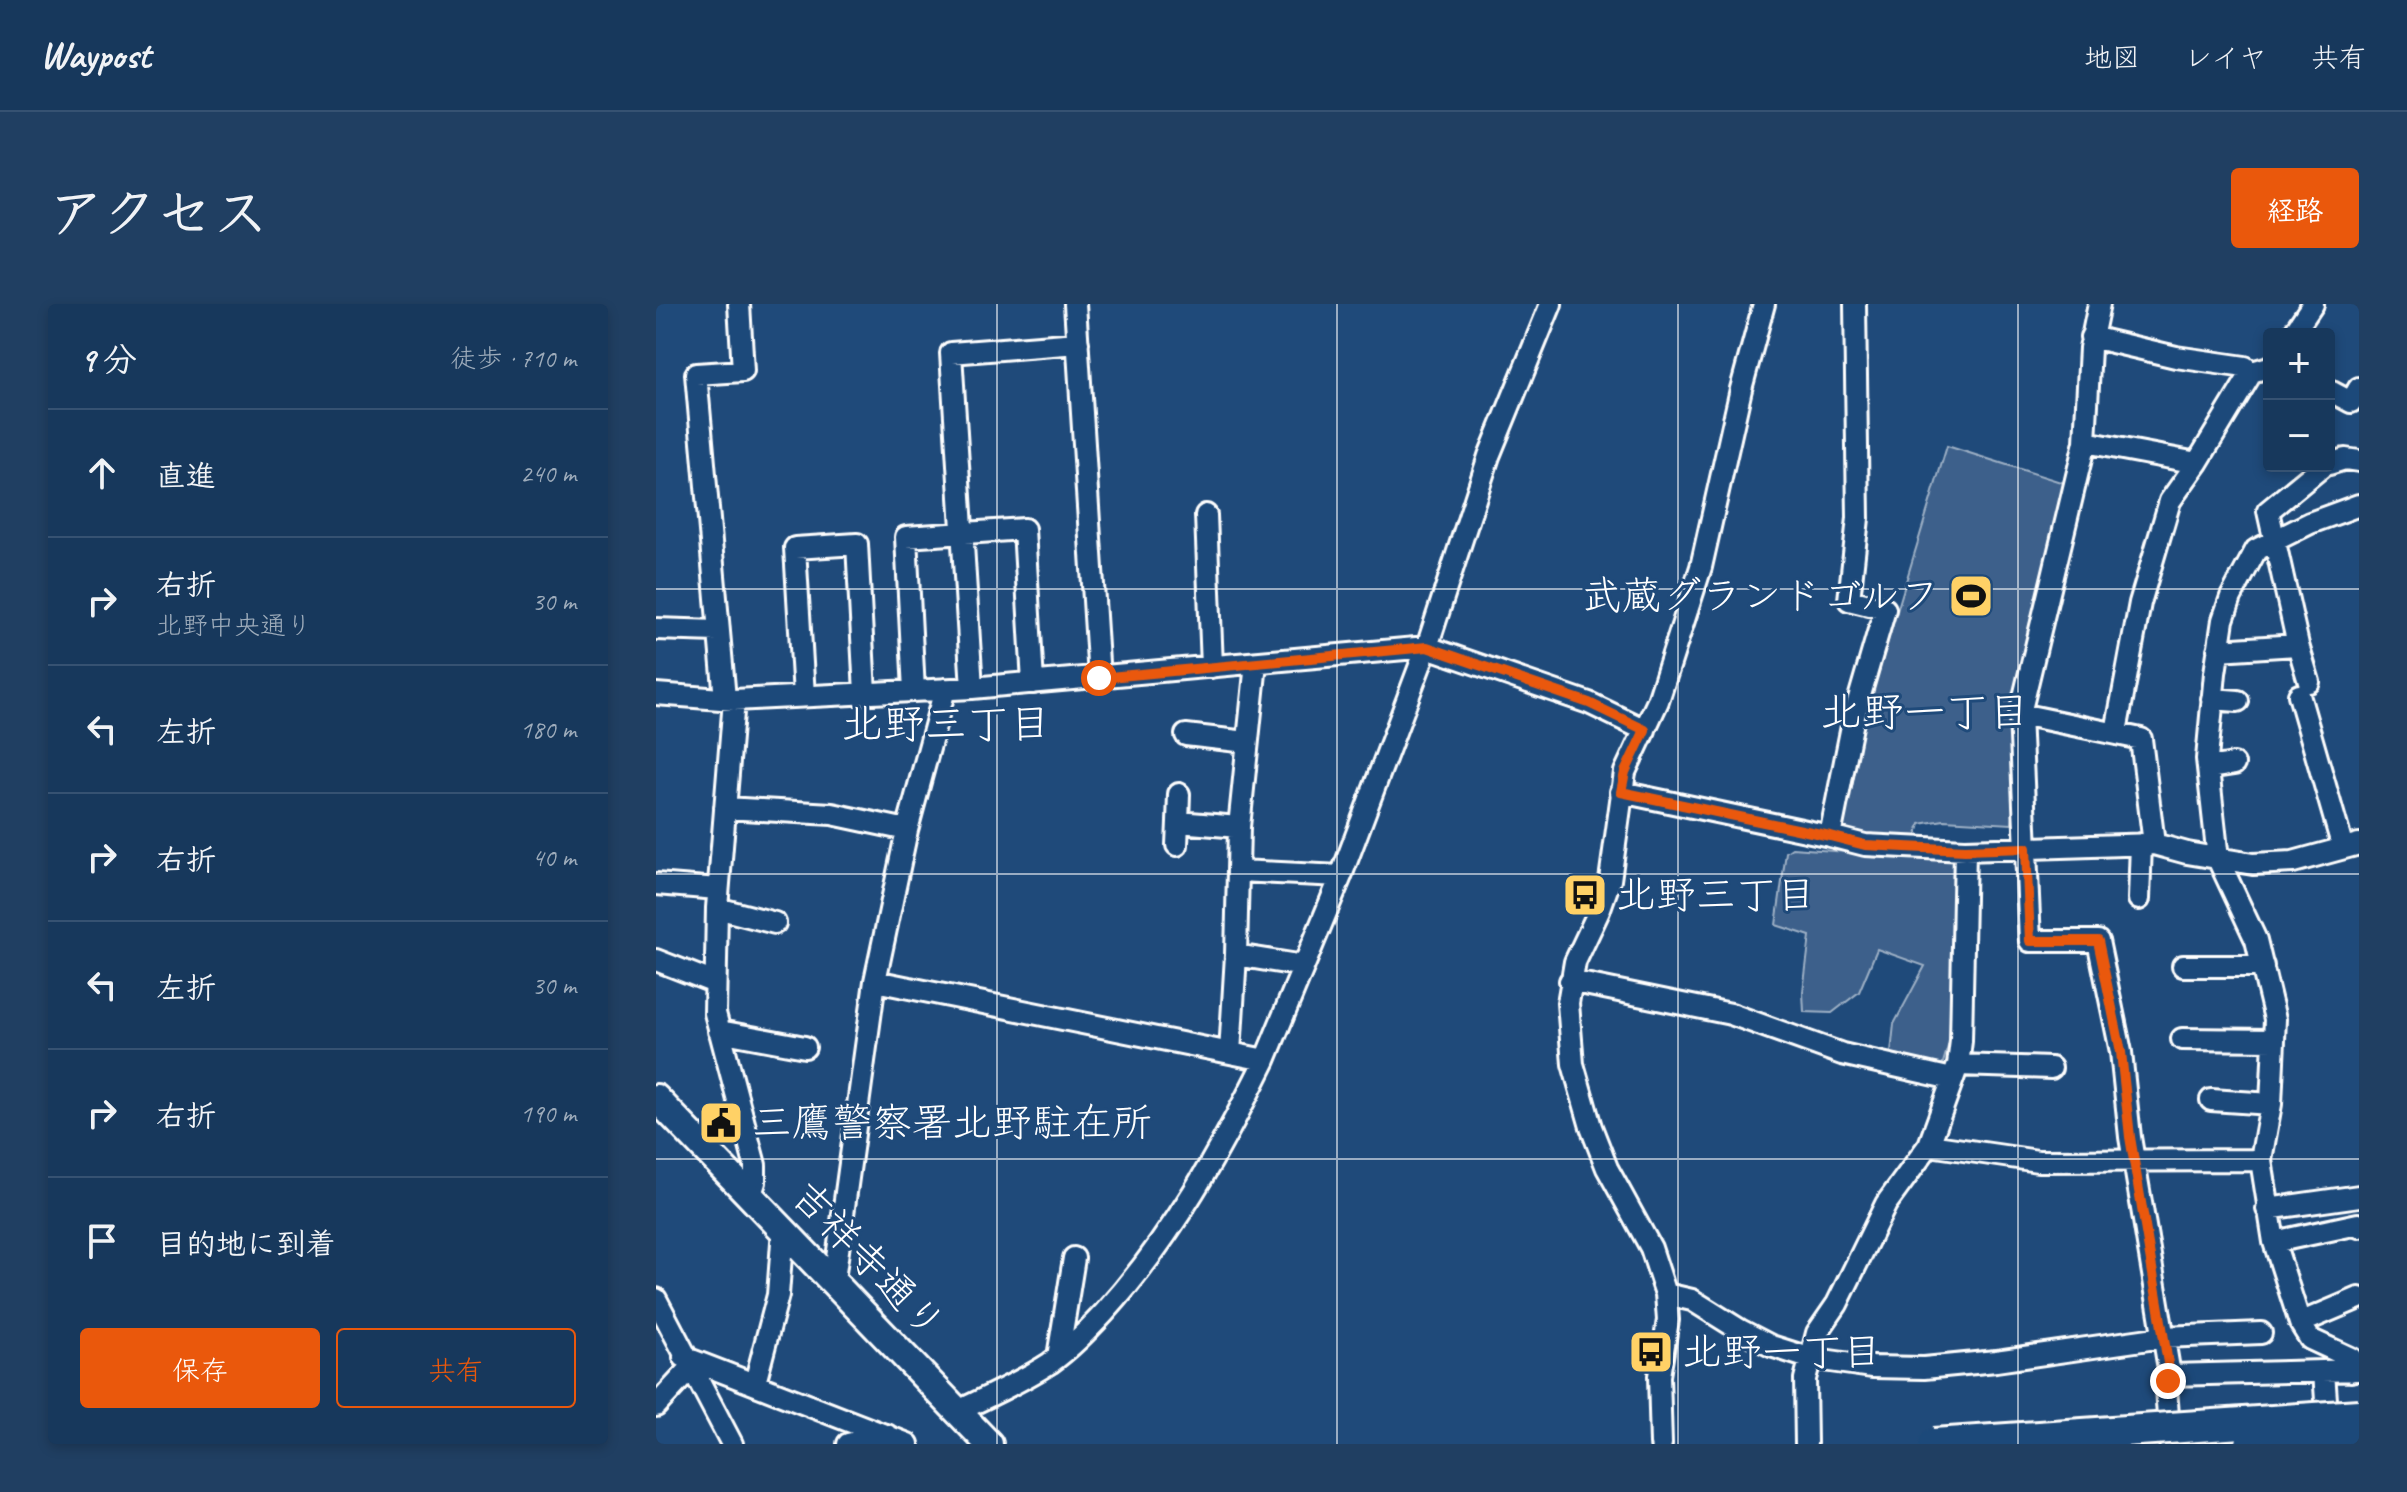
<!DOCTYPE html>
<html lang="ja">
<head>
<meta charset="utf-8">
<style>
	:root { --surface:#17385c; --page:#203f62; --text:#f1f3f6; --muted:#9eacbb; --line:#365272; --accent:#ea580c }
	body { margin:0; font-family:Caveat,"Klee One",sans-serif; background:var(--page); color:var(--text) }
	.controls { position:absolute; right:24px; top:24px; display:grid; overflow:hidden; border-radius:8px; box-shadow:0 4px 12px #0003 }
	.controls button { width:72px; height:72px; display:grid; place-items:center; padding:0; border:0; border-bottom:2px solid var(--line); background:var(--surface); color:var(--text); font:40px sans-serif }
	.stop { position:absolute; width:24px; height:24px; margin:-18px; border:6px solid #ea580c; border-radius:50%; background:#fff }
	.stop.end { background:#ea580c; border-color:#fff; box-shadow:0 2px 8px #0008 }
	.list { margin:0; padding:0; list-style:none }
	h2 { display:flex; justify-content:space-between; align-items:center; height:104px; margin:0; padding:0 32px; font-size:34px }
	h2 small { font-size:26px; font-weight:400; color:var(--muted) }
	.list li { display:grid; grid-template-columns:52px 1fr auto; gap:24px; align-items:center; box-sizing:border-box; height:128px; padding:0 32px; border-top:2px solid var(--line) }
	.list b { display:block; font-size:30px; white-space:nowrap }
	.list p { margin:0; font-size:26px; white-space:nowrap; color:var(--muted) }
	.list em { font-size:26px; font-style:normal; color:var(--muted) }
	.actions { display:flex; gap:16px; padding:24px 32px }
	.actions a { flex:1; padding:18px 0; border:2px solid var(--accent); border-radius:8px; text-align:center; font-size:28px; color:var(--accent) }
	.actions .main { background:var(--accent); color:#fff }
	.icon { flex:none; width:44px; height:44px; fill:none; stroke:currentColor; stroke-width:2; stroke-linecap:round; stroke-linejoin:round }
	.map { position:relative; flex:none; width:1703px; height:1140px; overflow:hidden; border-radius:8px }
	header { display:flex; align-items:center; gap:48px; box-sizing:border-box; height:112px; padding:0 40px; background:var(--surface); border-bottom:2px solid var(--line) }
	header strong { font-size:38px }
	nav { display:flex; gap:44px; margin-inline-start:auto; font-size:28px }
	.intro { display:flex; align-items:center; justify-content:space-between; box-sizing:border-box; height:192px; padding:0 48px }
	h1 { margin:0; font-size:56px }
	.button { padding:20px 36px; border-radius:8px; background:var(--accent); color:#fff; font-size:28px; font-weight:700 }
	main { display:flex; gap:48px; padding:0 48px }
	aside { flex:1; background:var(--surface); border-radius:8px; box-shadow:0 4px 12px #0003 }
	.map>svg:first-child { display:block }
	.green { fill:#3c618b; stroke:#9eb0c5; stroke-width:2 }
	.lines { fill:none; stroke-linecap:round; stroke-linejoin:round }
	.minor-casing { stroke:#fff; stroke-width:26 }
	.major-casing { stroke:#fff; stroke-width:32 }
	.minor { stroke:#1f4a7a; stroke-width:20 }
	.major { stroke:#1f4a7a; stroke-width:26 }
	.highway-bridge-casing { stroke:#fff; stroke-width:36; stroke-linecap:butt }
	.highway-bridge { stroke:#1f4a7a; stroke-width:30 }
	.route { stroke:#ea580c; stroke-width:10 }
	.grid { fill:none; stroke:#fff; stroke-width:2; stroke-opacity:0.55 }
	.labels { text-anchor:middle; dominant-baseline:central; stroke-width:6; stroke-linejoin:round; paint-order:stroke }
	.poi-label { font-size:40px; fill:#fff; stroke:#1f4a7a; text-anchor:start }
	.street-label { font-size:40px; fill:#fff; stroke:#1f4a7a }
	.neighbourhood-label { font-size:42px; fill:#fff; stroke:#1f4a7a }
</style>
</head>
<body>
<header>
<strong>Waypost</strong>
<nav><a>地図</a><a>レイヤ</a><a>共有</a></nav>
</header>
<div class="intro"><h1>アクセス</h1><a class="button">経路</a></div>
<main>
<aside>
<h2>9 分<small>徒歩 · 710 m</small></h2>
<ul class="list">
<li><svg class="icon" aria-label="ahead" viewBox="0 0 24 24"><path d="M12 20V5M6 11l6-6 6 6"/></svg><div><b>直進</b></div><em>240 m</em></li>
<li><svg class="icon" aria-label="right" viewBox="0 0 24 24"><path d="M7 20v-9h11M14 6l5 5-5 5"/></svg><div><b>右折</b><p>北野中央通り</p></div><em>30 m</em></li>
<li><svg class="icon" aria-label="left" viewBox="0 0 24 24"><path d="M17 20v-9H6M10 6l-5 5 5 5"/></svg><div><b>左折</b></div><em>180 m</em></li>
<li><svg class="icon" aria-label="right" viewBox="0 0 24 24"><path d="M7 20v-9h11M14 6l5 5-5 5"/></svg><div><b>右折</b></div><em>40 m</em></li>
<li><svg class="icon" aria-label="left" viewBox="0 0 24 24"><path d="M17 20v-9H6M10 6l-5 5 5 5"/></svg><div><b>左折</b></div><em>30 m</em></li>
<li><svg class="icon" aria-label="right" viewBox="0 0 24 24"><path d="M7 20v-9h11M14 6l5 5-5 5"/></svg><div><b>右折</b></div><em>190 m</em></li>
<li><svg class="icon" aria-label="arrive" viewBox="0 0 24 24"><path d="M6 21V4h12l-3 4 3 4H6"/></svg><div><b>目的地に到着</b></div></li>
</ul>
<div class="actions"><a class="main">保存</a><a>共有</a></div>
</aside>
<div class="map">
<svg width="1703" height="1140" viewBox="0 0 1703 1140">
	<rect width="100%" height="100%" fill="#1f4a7a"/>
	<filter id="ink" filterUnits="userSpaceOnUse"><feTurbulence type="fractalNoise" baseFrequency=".0125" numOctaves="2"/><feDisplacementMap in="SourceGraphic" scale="16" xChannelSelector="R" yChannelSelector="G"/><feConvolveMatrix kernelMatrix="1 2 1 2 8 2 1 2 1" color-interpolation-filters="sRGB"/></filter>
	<g filter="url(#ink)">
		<!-- green -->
		<path class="green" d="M1291,142L1411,180L1356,520L1288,516L1264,520L1259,538L1181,525L1209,413Z
			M1136,544L1304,556L1303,706L1286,762L1235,749L1238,720L1269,662L1221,645L1203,688L1176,709L1148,708L1147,688L1154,632L1120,621L1130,548Z"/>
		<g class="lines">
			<!-- minor casing -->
			<g class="minor-casing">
				<path id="minor" d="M419,0L443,374
					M1443,0L1434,44L1429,138L1364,410L1374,637H1442L1465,748L1474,833L1514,1071L1703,1066
					M1637,30L1657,0
					M1435,33L1520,53L1589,63L1593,73L1541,159L1514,197L1484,299L1460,428
					M1592,69L1613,63
					M1676,88L1695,98L1703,84
					M1429,138L1541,159
					M1673,160L1689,155L1703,157
					M550,211L556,363
					M0,325L61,327
					M1562,346L1642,341
					M1653,378L1642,341L1612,207L1667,162
					M316,384L295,49L422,39
					M258,387L250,233L368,225L377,379
					M0,390L78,396L316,384L771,343L833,152L895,0
					M1643,391L1687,544
					M148,392L139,244L201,240L209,389
					M69,395L40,70L87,67L83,0
					M1556,395L1582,397
					M78,396L61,604L59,709L99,861V878L94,893
					M1364,410L1485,435L1498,540
					M530,431L591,438
					M1552,464L1578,460
					M965,488L1174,532L1198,412L1229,305L1193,296L1202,214L1199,0
					M523,490L522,518L583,523
					M69,504L176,510L251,526
					M521,541L522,518
					M1309,546L1498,540L1531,549L1597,560L1637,558L1703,540
					M582,567L685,572
					M0,580L62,585
					M1483,595L1485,540
					M61,604L119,619
					M580,651L648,662
					M0,656L59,679
					M1527,662H1607
					M219,677L609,756C565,845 516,934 448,1009C432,1026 414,1045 394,1059C365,1078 333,1092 302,1107
					M914,677L1075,710L1186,750L1296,775
					M63,727L149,743
					M1526,735L1618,736
					M574,749L580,651L583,523L600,359
					M609,756L685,572L771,343L933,399L989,426
					M1302,761L1395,764
					M1555,796L1615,800
					M1273,841L1382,857L1605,856
					M1611,905L1703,892
					M1618,938L1702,920L1703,923
					M178,976L219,677L251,526L289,385
					M1010,990L1036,996L1084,1026L1115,1042L1153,1054L1216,1063L1268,1064L1340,1057L1507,1033L1605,1029
					M0,995L76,1140
					M1644,1019L1703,994
					M28,1053L252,1140
					M402,1053L418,954
					M1695,1067V1054L1654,1035L1644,1019L1618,938L1605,856L1615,800L1619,715L1600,636L1562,555L1551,455L1559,369L1567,316L1575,293L1600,246L1654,219L1703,201
					M1668,1068L1672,1124
					M99,1079L122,991L127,925
					M0,1102L35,1064
					M192,1140L231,1131
					M1005,1140L1003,1072L1012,1016L1010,990L995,944L951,864L935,823L917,760L912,699L919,658L943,607L954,576L969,468L1002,397L1045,263L1085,85L1108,0
					M1150,1140L1149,1075L1161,1029L1181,1000L1230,900L1273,841L1302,761L1305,737L1309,546L1209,541L1174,532
					M1514,1140L1510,1084L1514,1071"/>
			</g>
			<!-- major casing -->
			<g class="major-casing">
				<path id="major" d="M0,794L333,1140"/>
			</g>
			<!-- minor -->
			<use href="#minor" class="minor"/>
			<!-- major -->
			<use href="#major" class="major"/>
			<!-- highway-bridge casing -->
			<g class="highway-bridge-casing">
				<path id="highway-bridge" d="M1278,1140L1703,1111
					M1595,1140L1703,1132"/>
			</g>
			<!-- highway-bridge -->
			<use href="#highway-bridge" class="highway-bridge"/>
		</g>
	</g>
	<g class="lines" filter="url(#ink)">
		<!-- route -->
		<path class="route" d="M443,374L771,343L933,399L989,426L969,468L965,488L1174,532L1209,541L1309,546L1370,544L1374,637H1442L1465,748L1474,833L1514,1071L1512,1077"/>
	</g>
	<!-- grid -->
	<path class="grid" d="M341,0V1140M681,0V1140M1022,0V1140M1362,0V1140M0,285H1703M0,570H1703M0,855H1703"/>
	<!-- icons -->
	<defs>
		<g id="stadium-square" transform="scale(2.3)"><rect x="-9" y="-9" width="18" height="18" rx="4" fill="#ffd166" stroke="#1f4a7a"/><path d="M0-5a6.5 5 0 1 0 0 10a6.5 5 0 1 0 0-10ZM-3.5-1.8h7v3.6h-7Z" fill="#111"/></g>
		<g id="bus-square" transform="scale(2.3)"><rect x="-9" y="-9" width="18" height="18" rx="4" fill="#ffd166" stroke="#1f4a7a"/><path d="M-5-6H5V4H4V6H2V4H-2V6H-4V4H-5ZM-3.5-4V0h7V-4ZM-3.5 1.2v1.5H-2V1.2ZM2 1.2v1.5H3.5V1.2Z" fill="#111"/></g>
		<g id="civic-square" transform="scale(2.3)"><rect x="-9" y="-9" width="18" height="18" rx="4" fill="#ffd166" stroke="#1f4a7a"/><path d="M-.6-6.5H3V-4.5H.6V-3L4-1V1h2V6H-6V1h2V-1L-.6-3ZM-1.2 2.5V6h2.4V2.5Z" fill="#111"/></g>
	</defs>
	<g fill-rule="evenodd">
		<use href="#stadium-square" x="1315" y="292"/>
		<use href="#bus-square" x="929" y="591"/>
		<use href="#civic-square" x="65" y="819"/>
		<use href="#bus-square" x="995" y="1048"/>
	</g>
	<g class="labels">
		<!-- poi labels -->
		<g class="poi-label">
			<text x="1284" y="292" text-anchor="end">武蔵グランドゴルフ</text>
			<text x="960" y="591">北野三丁目</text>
			<text x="96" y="819">三鷹警察署北野駐在所</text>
			<text x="1026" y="1048">北野一丁目</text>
		</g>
		<!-- street labels -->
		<g class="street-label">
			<text transform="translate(212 956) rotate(46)">吉祥寺通り</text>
		</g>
		<!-- neighbourhood labels -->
		<g class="neighbourhood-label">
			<text x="1269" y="408">北野一丁目</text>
			<text x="290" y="420">北野三丁目</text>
		</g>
	</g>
</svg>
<div class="controls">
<button>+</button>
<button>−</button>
</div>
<div class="stop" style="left:443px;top:374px"></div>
<div class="stop end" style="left:1512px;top:1077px"></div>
</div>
</main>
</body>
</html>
